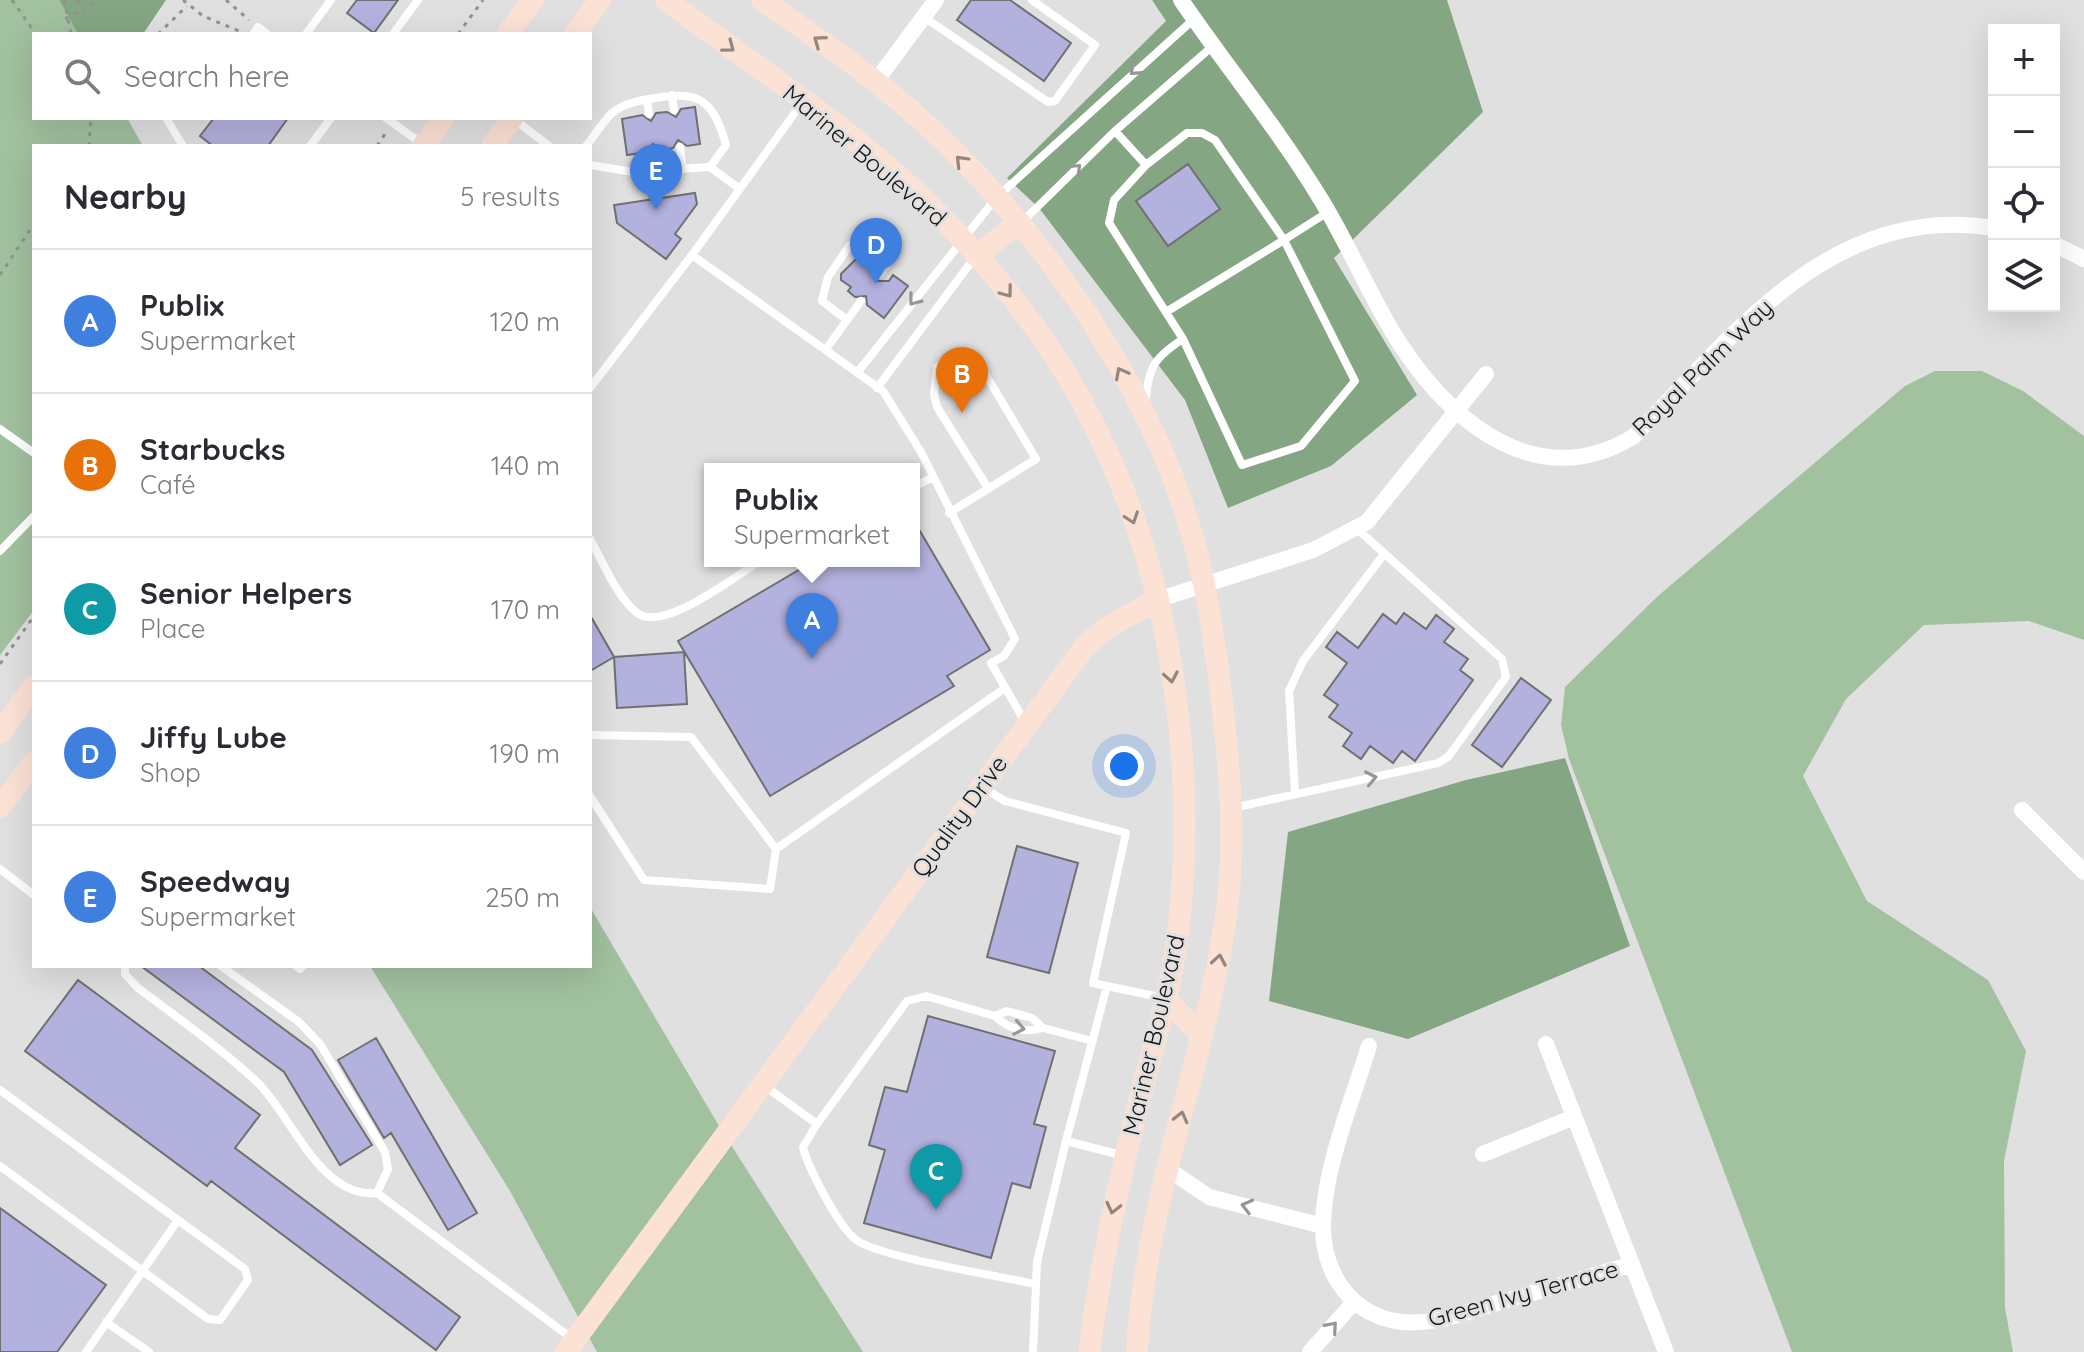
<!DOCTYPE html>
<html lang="en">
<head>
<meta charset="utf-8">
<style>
	:root { --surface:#fff; --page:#f2f2f3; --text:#2b2b33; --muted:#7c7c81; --line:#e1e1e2; --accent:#d93025 }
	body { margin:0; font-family:Quicksand,sans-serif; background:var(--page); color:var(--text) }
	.controls { position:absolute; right:24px; top:24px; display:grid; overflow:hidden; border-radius:0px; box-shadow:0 8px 32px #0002 }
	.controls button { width:72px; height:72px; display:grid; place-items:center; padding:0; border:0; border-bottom:2px solid var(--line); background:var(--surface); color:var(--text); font:40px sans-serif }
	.you { position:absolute; left:1124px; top:766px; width:28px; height:28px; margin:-20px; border:6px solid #fff; border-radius:50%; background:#1a73e8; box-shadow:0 0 0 12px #1a73e833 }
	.badge { display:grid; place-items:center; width:52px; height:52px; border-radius:50%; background:var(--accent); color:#fff; font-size:26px; font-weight:700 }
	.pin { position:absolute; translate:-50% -66px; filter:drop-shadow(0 2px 4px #0008) }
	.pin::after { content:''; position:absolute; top:42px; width:28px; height:24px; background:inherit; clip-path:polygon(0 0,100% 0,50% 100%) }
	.popup { position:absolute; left:704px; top:463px; width:216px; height:104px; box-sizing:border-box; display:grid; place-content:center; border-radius:0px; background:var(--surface); filter:drop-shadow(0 2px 6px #0005); font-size:26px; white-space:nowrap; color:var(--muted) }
	.popup b { font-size:30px; color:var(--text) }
	.popup::after { content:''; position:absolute; left:50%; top:100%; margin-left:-16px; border:16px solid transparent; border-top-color:var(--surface) }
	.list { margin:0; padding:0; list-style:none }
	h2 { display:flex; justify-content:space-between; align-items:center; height:104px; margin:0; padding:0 32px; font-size:34px }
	h2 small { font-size:26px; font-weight:400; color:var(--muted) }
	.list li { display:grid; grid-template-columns:52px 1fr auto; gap:24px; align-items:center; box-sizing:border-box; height:144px; padding:0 32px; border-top:2px solid var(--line) }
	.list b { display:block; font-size:30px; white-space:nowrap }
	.list p { margin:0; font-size:26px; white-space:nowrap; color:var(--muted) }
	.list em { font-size:26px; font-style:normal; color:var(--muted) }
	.icon { flex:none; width:44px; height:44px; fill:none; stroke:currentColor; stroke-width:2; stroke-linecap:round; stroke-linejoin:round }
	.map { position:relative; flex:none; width:2084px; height:1352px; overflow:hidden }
	.search { position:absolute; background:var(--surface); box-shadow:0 8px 32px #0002; left:32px; top:32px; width:560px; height:88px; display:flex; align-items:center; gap:20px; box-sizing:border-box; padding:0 28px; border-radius:0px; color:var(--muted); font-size:30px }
	.panel { position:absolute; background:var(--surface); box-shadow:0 8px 32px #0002; left:32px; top:144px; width:560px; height:824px; border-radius:0px }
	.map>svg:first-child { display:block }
	.green { fill:#a1c19f }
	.forest { fill:#84a683 }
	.building { fill:#b3b1de; stroke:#707071; stroke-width:2 }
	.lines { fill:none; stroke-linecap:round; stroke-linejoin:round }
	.path { stroke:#929292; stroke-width:3; stroke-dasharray:4 6; stroke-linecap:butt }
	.lane { stroke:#fff; stroke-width:8 }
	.street { stroke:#fff; stroke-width:16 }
	.secondary { stroke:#fce1d5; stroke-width:22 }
	.oneway { stroke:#94857f }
	.oneway2 { stroke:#969696 }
	.labels { text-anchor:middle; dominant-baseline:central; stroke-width:6; stroke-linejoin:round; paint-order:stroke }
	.street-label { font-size:24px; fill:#151515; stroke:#e0e0e1 }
</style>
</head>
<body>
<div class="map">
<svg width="2084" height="1352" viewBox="0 0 2084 1352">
	<rect width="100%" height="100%" fill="#e0e0e1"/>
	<!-- green -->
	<path class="green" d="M0,0H59L78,34H34V118H127L143,146H34V610L0,655Z
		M1935,371H1982L2023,391L2084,436V640L2029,621L1924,625L1846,699L1803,776L1867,901L1988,980L2026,1051L2004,1161L2005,1308L2013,1352H1792L1569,759L1561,725L1565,687L1658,596L1905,386Z
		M590,907L719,1126L863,1352H597L510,1191L370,966H590Z"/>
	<!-- forest -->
	<path class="forest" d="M59,0H166L143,34H78Z
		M1152,0H1447L1483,112L1334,258L1417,395L1331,466L1228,508L1185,400L1039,208L1007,178L1166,21Z
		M1565,758L1630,946L1408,1039L1269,1001L1288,832L1466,780Z"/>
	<!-- building -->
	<path class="building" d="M357,0H398L374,33L347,13Z
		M971,0H1010L1071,43L1044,81L957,20Z
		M695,107L700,144L687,146L678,140L673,148L661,150L653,144L647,152L627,155L622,119L642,115L651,121L656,113L667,112L676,117L681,109Z
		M214,118H288L268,146H213L200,136Z
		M1188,164L1220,209L1168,246L1136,201Z
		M695,193L697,204L675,234L681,239L666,259L617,223L614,205Z
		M857,258L874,271L877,281H889L893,275L908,286L884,318L867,305L866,296L855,297L848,291L851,287L841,280V274Z
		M914,521L990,650L947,676L954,686L770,796L678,641L814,561H914Z
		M1404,613L1426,629L1436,615L1454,629L1444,642L1468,659L1460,670L1473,680L1415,761L1402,751L1393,763L1370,746L1361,759L1343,746L1352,733L1329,717L1338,705L1324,695L1347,663L1326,647L1337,632L1358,648L1383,614L1396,624Z
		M590,615L614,657L590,671Z
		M684,652L687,704L617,708L614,657Z
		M1521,678L1551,700L1502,767L1472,745Z
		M1017,846L1078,863L1049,973L987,957Z
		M141,966H199L312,1050L372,1145L340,1165L284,1072Z
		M78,980L260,1115L235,1148L460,1317L436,1350L211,1181L207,1186L25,1051Z
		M928,1016L1055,1051L1034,1124L1046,1127L1030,1188L1012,1183L991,1258L864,1223L885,1150L869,1145L885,1087L907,1092Z
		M376,1038L477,1213L448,1230L391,1133L384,1138L338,1060Z
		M0,1208L106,1285L57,1352H0Z"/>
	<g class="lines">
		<!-- path -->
		<path class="path" d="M12,0L36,34
			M64,0L71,34
			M77,0L86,7
			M183,0L203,16L239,31
			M226,0L249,20
			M65,19L99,0
			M158,34L187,6
			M458,34L483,0
			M89,146L91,118
			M377,146L385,134
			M0,275L34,224
			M0,664L34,616"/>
		<!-- lane -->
		<path class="lane" d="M924,17L1048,102L1055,101L1095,45L1032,0
			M253,34L258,27L267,34
			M306,34L331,0
			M393,34L418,0
			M672,95L674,110
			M647,99L649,114
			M166,118L183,146
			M386,118L421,143
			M515,120L549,146
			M1115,131L1146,165L1114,200L1109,223L1183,339L1242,465L1301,446L1355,381L1284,240L1328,212
			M310,146L331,118
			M586,146C594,136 601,125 609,116C618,106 636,101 649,99C696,91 712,95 726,145L710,167
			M680,147L683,169
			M654,151L656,171
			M590,165L633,172L710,167L740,189
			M1146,165L1187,133H1202L1215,140L1284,240L1166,312
			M1021,223L1115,131L1214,45
			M692,255L802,103
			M847,320L822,301L828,277L850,245L872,241L893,256L880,275
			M826,349L861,301
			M857,373L996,198L1194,19
			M590,388L692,255L883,391L921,452L1015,639L1004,656L991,663L1025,722
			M877,388L975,257
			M1145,402C1150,367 1152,359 1183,339
			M0,429L34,453
			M914,487L933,477
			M949,513L1036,459L974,355H952L937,367L934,394L937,407L988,488
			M590,539C603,562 616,595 636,612C661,635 735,576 760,561
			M0,551L34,516
			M590,735L691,737L776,849L1005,688
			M982,787L1005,801L1126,833L1093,983L1164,998
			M1295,794L1289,691L1303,661L1384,554
			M590,796L644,880L770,889L776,849
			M1233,808L1438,763L1448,757L1506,677L1502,659L1356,528
			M0,869L34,895
			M125,966V974L138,988C178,1018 219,1047 256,1081C291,1114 320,1199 377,1193L574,1340
			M221,966L299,1022L320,1044L385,1152L388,1169L377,1193
			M296,966L300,969L303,966
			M1107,986L1066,1141L1125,1156
			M1043,1028C1025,1033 1009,1030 995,1016L1007,1011L1032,1018L1043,1028L1093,1041
			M766,1087L817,1124L907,1001L926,996L995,1016
			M0,1090L245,1269L248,1280L220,1320L208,1319L0,1166
			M817,1124L803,1147C808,1168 838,1225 855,1239C876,1257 1001,1276 1035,1284
			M106,1322L149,1352
			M86,1352L178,1220
			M1033,1352L1037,1262L1066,1141"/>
		<!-- street -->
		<path class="street" d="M1181,0C1226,66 1278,129 1320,198C1350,246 1371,300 1402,347C1455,426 1539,493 1633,437C1735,335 1831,202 1994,228
			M876,81L936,0
			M2054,244L2084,259
			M1157,600L1313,550L1367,522L1486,374
			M2022,810L2084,872
			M1546,1044L1666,1352
			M1369,1046C1352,1102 1325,1164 1323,1223C1322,1273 1351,1316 1402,1322C1433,1325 1467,1312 1497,1303C1542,1290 1587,1278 1632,1264
			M1483,1154L1574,1117
			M1168,1169L1209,1197L1323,1226
			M1310,1352L1354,1302"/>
		<!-- secondary -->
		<path class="secondary" d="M666,0C749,62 839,120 915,191C989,262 1058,347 1102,441C1175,593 1200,788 1175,954C1167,1005 1150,1056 1138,1106C1117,1188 1100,1269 1089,1352
			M762,0C800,27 839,52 875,81C1012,188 1144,366 1192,535C1207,586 1214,640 1221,693C1230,770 1237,847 1225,923C1203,1067 1144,1206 1137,1352
			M507,34L533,0
			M575,34L600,0
			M423,146L444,118
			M492,146L512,118
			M976,255L1020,223
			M0,733L34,686
			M0,807L34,762
			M1165,998L1202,1036
			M566,1352L1086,645L1108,627L1157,600"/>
	</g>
	<!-- one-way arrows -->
	<defs><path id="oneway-chevron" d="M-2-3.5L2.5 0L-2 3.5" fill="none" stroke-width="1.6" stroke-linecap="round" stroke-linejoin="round" transform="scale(2)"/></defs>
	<g class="oneway">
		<use href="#oneway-chevron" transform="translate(819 41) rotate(-144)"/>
		<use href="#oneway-chevron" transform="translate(729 47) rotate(37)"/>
		<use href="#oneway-chevron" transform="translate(961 161) rotate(-134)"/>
		<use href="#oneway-chevron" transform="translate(1007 292) rotate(53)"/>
		<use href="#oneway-chevron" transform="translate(1121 373) rotate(-118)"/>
		<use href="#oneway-chevron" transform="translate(1132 518) rotate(71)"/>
		<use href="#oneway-chevron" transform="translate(1171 677) rotate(80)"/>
		<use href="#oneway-chevron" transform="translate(1219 960) rotate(-80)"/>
		<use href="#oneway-chevron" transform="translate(1181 1117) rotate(-76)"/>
		<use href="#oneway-chevron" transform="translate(1113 1208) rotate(103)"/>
	</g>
	<g class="oneway2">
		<use href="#oneway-chevron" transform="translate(1135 70) rotate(139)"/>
		<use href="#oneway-chevron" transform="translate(1076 169) rotate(-44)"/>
		<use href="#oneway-chevron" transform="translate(914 300) rotate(128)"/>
		<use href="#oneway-chevron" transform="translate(1371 778) rotate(-12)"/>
		<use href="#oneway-chevron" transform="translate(1019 1028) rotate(11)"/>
		<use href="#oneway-chevron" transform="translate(1247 1206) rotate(-166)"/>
		<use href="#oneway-chevron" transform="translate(1332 1327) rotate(-49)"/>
	</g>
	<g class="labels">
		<!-- street labels -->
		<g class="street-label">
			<text transform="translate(865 155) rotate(40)">Mariner Boulevard</text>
			<text transform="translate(1702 367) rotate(-44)">Royal Palm Way</text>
			<text transform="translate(959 816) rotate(-54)">Quality Drive</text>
			<text transform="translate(1153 1035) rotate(-77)">Mariner Boulevard</text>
			<text transform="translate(1523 1293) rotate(-15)">Green Ivy Terrace</text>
		</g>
	</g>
</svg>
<div class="controls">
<button>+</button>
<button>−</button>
<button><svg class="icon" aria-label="locate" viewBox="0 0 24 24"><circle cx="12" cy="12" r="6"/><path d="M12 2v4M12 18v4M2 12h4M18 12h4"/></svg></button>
<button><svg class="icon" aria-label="layers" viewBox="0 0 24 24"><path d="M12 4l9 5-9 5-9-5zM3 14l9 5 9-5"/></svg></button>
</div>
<div class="you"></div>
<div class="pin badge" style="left:812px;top:659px;background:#3f7fe0">A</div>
<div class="popup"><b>Publix</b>Supermarket</div>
<div class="pin badge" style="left:962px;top:413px;background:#e8710a">B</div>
<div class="pin badge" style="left:936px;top:1210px;background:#0f9aa8">C</div>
<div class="pin badge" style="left:876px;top:284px;background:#3f7fe0">D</div>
<div class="pin badge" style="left:656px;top:210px;background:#3f7fe0">E</div>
<div class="search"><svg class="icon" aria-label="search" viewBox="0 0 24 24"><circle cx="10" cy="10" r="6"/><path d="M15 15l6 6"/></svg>Search here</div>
<section class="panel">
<h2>Nearby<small>5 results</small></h2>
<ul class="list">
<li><span class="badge" style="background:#3f7fe0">A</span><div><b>Publix</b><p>Supermarket</p></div><em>120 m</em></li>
<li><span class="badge" style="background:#e8710a">B</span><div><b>Starbucks</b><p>Café</p></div><em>140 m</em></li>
<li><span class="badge" style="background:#0f9aa8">C</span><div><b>Senior Helpers</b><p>Place</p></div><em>170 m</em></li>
<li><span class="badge" style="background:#3f7fe0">D</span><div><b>Jiffy Lube</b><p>Shop</p></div><em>190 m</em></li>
<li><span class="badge" style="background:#3f7fe0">E</span><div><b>Speedway</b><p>Supermarket</p></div><em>250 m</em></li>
</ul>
</section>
</div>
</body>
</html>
